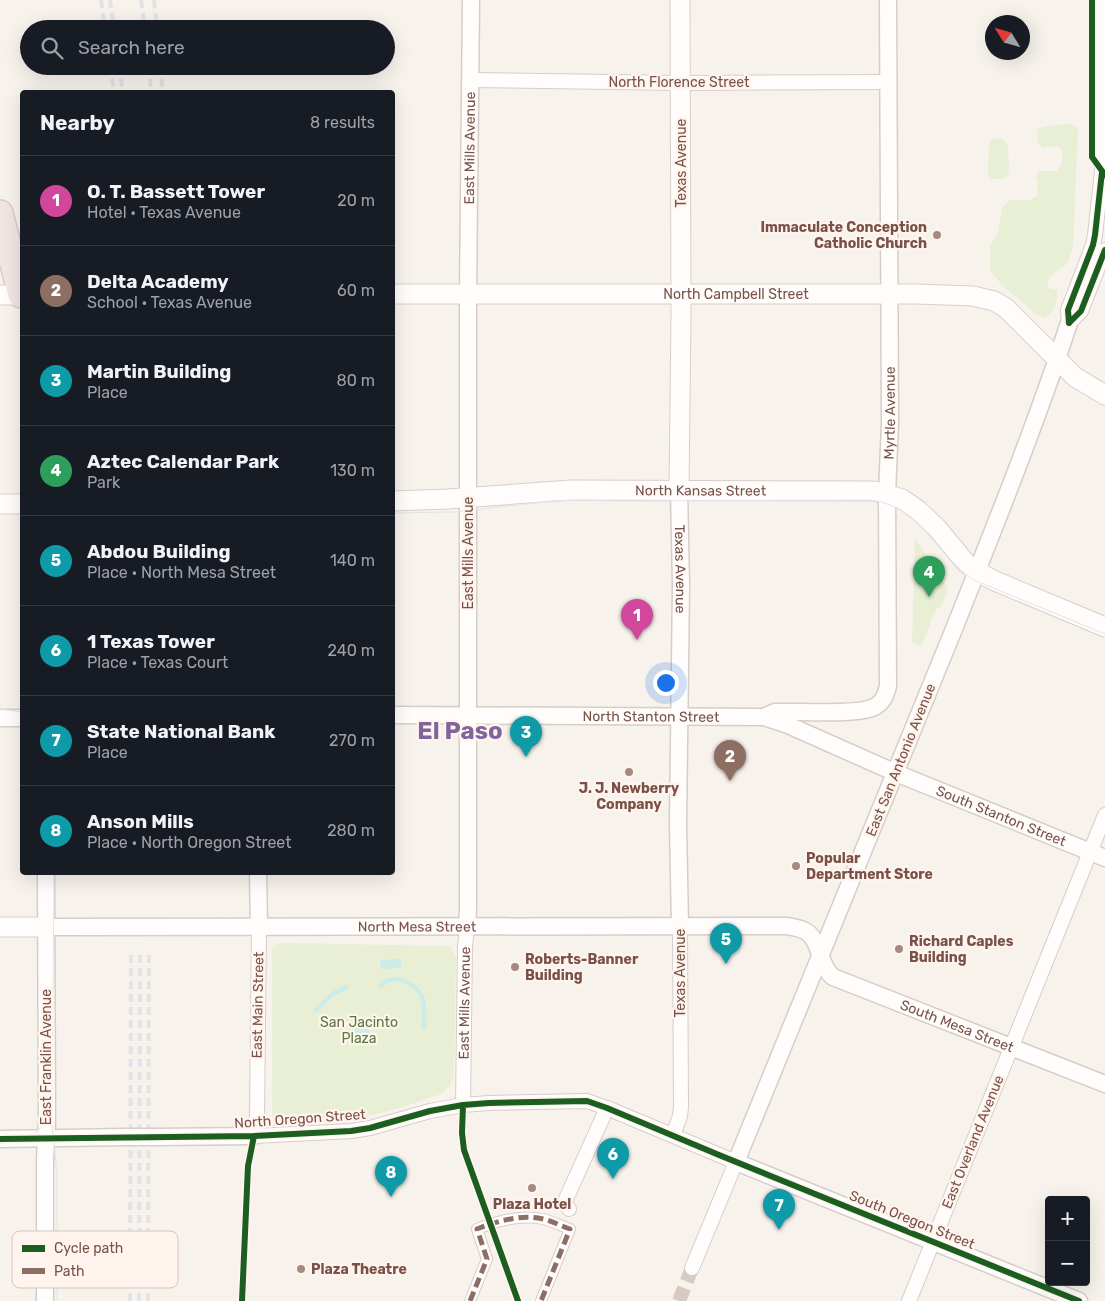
<!DOCTYPE html>
<html lang="en">
<head>
<meta charset="utf-8">
<style>
	:root { --surface:#171b24; --page:#242831; --text:#f1f3f6; --muted:#9ea1a6; --line:#363941; --accent:#8c9099 }
	body { margin:0; font-family:Rubik,sans-serif; background:var(--page); color:var(--text) }
	.controls { position:absolute; right:15px; bottom:15px; display:grid; overflow:hidden; border-radius:5px; box-shadow:0 5px 20px #0002 }
	.controls button { width:45px; height:45px; display:grid; place-items:center; padding:0; border:0; border-bottom:1px solid var(--line); background:var(--surface); color:var(--text); font:25px sans-serif }
	.compass { position:absolute; left:985px; top:15px; width:45px; height:45px; border-radius:50%; background:var(--surface); box-shadow:0 5px 20px #0002; rotate:307deg }
	.you { position:absolute; left:665px; top:682px; width:18px; height:18px; margin:-12px; border:4px solid #fff; border-radius:50%; background:#1a73e8; box-shadow:0 0 0 8px #1a73e833 }
	.badge { display:grid; place-items:center; width:32px; height:32px; border-radius:50%; background:var(--accent); color:#fff; font-size:16px; font-weight:700 }
	.pin { position:absolute; translate:-50% -41px; filter:drop-shadow(0 1px 2px #0008) }
	.pin::after { content:''; position:absolute; top:26px; width:18px; height:15px; background:inherit; clip-path:polygon(0 0,100% 0,50% 100%) }
	.list { margin:0; padding:0; list-style:none }
	h2 { display:flex; justify-content:space-between; align-items:center; height:65px; margin:0; padding:0 20px; font-size:21px }
	h2 small { font-size:16px; font-weight:400; color:var(--muted) }
	.list li { display:grid; grid-template-columns:32px 1fr auto; gap:15px; align-items:center; box-sizing:border-box; height:90px; padding:0 20px; border-top:1px solid var(--line) }
	.list b { display:block; font-size:19px; white-space:nowrap }
	.list p { margin:0; font-size:16px; white-space:nowrap; color:var(--muted) }
	.list em { font-size:16px; font-style:normal; color:var(--muted) }
	.icon { flex:none; width:28px; height:28px; fill:none; stroke:currentColor; stroke-width:2; stroke-linecap:round; stroke-linejoin:round }
	.map { position:relative; flex:none; width:1105px; height:1301px; overflow:hidden }
	.search { position:absolute; background:var(--surface); box-shadow:0 5px 20px #0002; left:20px; top:20px; width:375px; height:55px; display:flex; align-items:center; gap:12px; box-sizing:border-box; padding:0 18px; border-radius:28px; color:var(--muted); font-size:19px }
	.panel { position:absolute; background:var(--surface); box-shadow:0 5px 20px #0002; left:20px; top:90px; width:375px; height:785px; border-radius:5px }
	.map>svg:first-child { display:block }
	.green { fill:#e9efd5 }
	.water { fill:#cbece9 }
	.lines { fill:none; stroke-linecap:round; stroke-linejoin:round }
	.stream { stroke:#cbece9; stroke-width:4.5 }
	.minor-tunnel { stroke:#d8cac3; stroke-width:14; stroke-dasharray:14 7; stroke-linecap:butt }
	.pedestrian-casing { stroke:#d7cdc8; stroke-width:12 }
	.minor-casing { stroke:#d7cdc8; stroke-width:16 }
	.tertiary-casing { stroke:#d7cdc8; stroke-width:19 }
	.secondary-casing { stroke:#d9cec9; stroke-width:21 }
	.motorway-casing { stroke:#dacdc9; stroke-width:28 }
	.pedestrian { stroke:#fefdfc; stroke-width:10 }
	.minor { stroke:#fefdfc; stroke-width:14 }
	.tertiary { stroke:#fefdfc; stroke-width:16 }
	.secondary { stroke:#fefdfc; stroke-width:19 }
	.motorway { stroke:#f2e6e4; stroke-width:25 }
	.tram { stroke:#e4e2e6; stroke-width:1 }
	.rail { stroke:#e4e2e6; stroke-width:4; stroke-dasharray:8 5; stroke-linecap:butt }
	.tertiary-bridge-casing { stroke:#d7cdc8; stroke-width:19; stroke-linecap:butt }
	.tertiary-bridge { stroke:#fefdfc; stroke-width:16 }
	.quiet { stroke:#8d6e63; stroke-width:5; stroke-dasharray:10 5; stroke-linecap:butt }
	.cycleway-casing { stroke:#fff5ee; stroke-width:9 }
	.cycleway { stroke:#1b5e20; stroke-width:6 }
	.poi-dot { fill:#a68981; stroke:#fff5ee; stroke-width:2 }
	.labels { text-anchor:middle; dominant-baseline:central; stroke-width:4.5; stroke-linejoin:round; paint-order:stroke }
	.street-label { font-size:14px; fill:#7a5148; stroke:#fff5ee }
	.poi-label { font-size:14px; font-weight:bold; fill:#7a5148; stroke:#fff5ee; text-anchor:start }
	.park-label { font-size:14px; fill:#597a3c; stroke:#fff5ee }
	.town-label { font-size:24px; font-weight:bold; fill:#80649e; stroke:#fff5ee }
	.key { fill:#fff5ee; stroke:#d7c4bc; stroke-width:1 }
	.key-label { font-size:14px; fill:#7a5148 }
</style>
</head>
<body>
<div class="map">
<svg width="1105" height="1301" viewBox="0 0 1105 1301">
	<rect width="100%" height="100%" fill="#f8f2ec"/>
	<!-- green -->
	<path class="green" d="M1071,123L1078,129L1073,248L1067,264L1049,277L1048,288L1057,290C1058,302 1055,313 1043,318L1037,315L1001,284L990,270V245L998,232L1002,208L1009,200H1030L1037,196L1038,182L1036,176L1039,171H1057L1061,165L1063,151L1058,146L1043,148L1038,143L1037,130L1043,127Z
		M1002,138L1008,145L1009,173L1004,179H990L988,174L989,144L992,139Z
		M915,538L948,589L942,605L935,611L922,645H916L912,642Z
		M279,943L450,946L456,957L454,1075L451,1084L441,1094C412,1104 382,1115 352,1118C327,1121 303,1121 278,1121L273,1118L272,1114V949L274,946Z"/>
	<!-- water -->
	<path class="water" d="M401,959V968L381,969L380,960Z
		M352 1032a9 9 0 1 1 18 0a9 9 0 1 1-18 0Z"/>
	<g class="lines">
		<!-- stream -->
		<path class="stream" d="M381,986C393,971 418,983 423,1000C425,1009 424,1019 424,1028
			M316,1010L331,995L346,987"/>
		<!-- minor-tunnel -->
		<path class="minor-tunnel" d="M679,1301L692,1268"/>
		<!-- pedestrian casing -->
		<g class="pedestrian-casing">
			<path id="pedestrian" d="M470,1301L487,1259L477,1229C497,1221 521,1214 543,1219C552,1221 561,1226 570,1229L541,1301"/>
		</g>
		<!-- minor casing -->
		<g class="minor-casing">
			<g id="minor">
				<path d="M470,80L681,83L888,82"/>
				<path d="M1069,323L1068,310L1093,245L1095,235L1102,172L1100,0"/>
				<path d="M1069,323L1081,311L1105,250"/>
				<path d="M259,928L257,1118L254,1136L351,1131L370,1128L430,1111L463,1105L489,1103L587,1101L607,1108L736,1162L692,1268"/>
				<path id="s1" d="M463,1105L465,947L467,927"/>
				<path d="M673,1135L680,1116L681,1107L680,927"/>
				<path d="M569,1209L566,1204V1199L607,1108"/>
				<path d="M909,1301L1105,815"/>
			</g>
		</g>
		<!-- tertiary casing -->
		<g class="tertiary-casing">
			<g id="tertiary">
				<path d="M1069,323C1035,427 994,528 954,629C883,807 808,984 736,1162L1079,1301"/>
				<path id="s2" d="M679,490L681,585L678,824L680,927"/>
				<path id="s3" d="M392,715L764,717L788,725L896,773L1105,858"/>
				<path id="s4" d="M764,717L775,712C797,711 862,716 876,706C884,701 886,694 888,686L887,493L890,424L888,0"/>
				<path d="M0,718H22"/>
				<path d="M258,872L259,928"/>
				<path id="s5" d="M46,927L787,926C792,927 798,928 803,930C821,937 818,965 833,977L1105,1084"/>
				<path id="s6" d="M467,927L468,908V294L471,0"/>
				<path d="M155,1137L254,1136"/>
				<path d="M0,1139L126,1137"/>
				<path d="M45,1301V1159L47,1120L46,872"/>
			</g>
		</g>
		<!-- secondary casing -->
		<g class="secondary-casing">
			<g id="secondary">
				<path id="s7" d="M392,294H916L973,296L994,301L1006,308L1075,377L1105,395"/>
				<path d="M0,295H22"/>
				<path d="M679,490L681,315L680,0"/>
				<path id="s8" d="M392,501L447,499L571,490L874,491L902,499L918,510L937,528L966,563L976,571L995,581L1105,627"/>
				<path d="M0,504H22"/>
				<path d="M0,927H46"/>
			</g>
		</g>
		<!-- motorway casing -->
		<g class="motorway-casing">
			<path id="motorway" d="M0,213L21,295"/>
		</g>
		<!-- pedestrian -->
		<use href="#pedestrian" class="pedestrian"/>
		<!-- minor -->
		<use href="#minor" class="minor"/>
		<!-- tertiary -->
		<use href="#tertiary" class="tertiary"/>
		<!-- secondary -->
		<use href="#secondary" class="secondary"/>
		<!-- motorway -->
		<use href="#motorway" class="motorway"/>
		<!-- tram -->
		<path class="tram" d="M392,513L455,512L553,501L583,500L619,501L871,500C924,508 933,553 974,580L1105,634
			M0,709L22,712
			M54,872L52,1125L57,1174V1301
			M0,1143C24,1143 42,1135 50,1111"/>
		<!-- rail -->
		<path class="rail" d="M101,0L105,29
			M110,0L114,29
			M141,0L145,29
			M154,0L157,29
			M110,66L114,92
			M119,66L123,92
			M149,66L151,92
			M160,66L163,92
			M130,1301L131,950
			M139,1301L140,950
			M148,1301L149,950"/>
		<!-- tertiary-bridge casing -->
		<g class="tertiary-bridge-casing">
			<path id="tertiary-bridge" d="M126,1137H155"/>
		</g>
		<!-- tertiary-bridge -->
		<use href="#tertiary-bridge" class="tertiary-bridge"/>
		<!-- quiet -->
		<path class="quiet" d="M470,1301L487,1259L477,1229C497,1221 521,1214 543,1219C552,1221 561,1226 570,1229L541,1301"/>
		<!-- cycleway casing -->
		<g class="cycleway-casing">
			<path id="cycleway" d="M1092,0V157L1105,175
				M1069,323L1068,310L1093,245L1095,235L1102,172
				M1069,323L1081,311L1105,250
				M463,1105L462,1133L464,1150L518,1301
				M0,1139L254,1136L351,1131L370,1128L430,1111L463,1105L489,1103L587,1101L607,1108L719,1155L1079,1301
				M242,1301L248,1166L254,1136"/>
		</g>
		<!-- cycleway -->
		<use href="#cycleway" class="cycleway"/>
	</g>
	<!-- markers -->
	<g class="poi-dot">
		<circle cx="937" cy="235" r="5"/>
		<circle cx="629" cy="772" r="5"/>
		<circle cx="796" cy="866" r="5"/>
		<circle cx="899" cy="949" r="5"/>
		<circle cx="515" cy="967" r="5"/>
		<circle cx="532" cy="1188" r="5"/>
		<circle cx="301" cy="1269" r="5"/>
	</g>
	<g class="labels">
		<!-- street labels -->
		<g class="street-label">
			<text x="679" y="82">North Florence Street</text>
			<text stroke="none"><textPath href="#s6" startOffset="779">East Mills Avenue</textPath></text>
			<text transform="translate(681 163) rotate(-90)">Texas Avenue</text>
			<text stroke="none"><textPath href="#s7" startOffset="344">North Campbell Street</textPath></text>
			<text stroke="none"><textPath href="#s4" startOffset="411">Myrtle Avenue</textPath></text>
			<text stroke="none"><textPath href="#s8" startOffset="309">North Kansas Street</textPath></text>
			<text transform="translate(468 553) rotate(-90)">East Mills Avenue</text>
			<text stroke="none"><textPath href="#s2" startOffset="79">Texas Avenue</textPath></text>
			<text stroke="none"><textPath href="#s3" startOffset="259">North Stanton Street</textPath></text>
			<text transform="translate(901 760) rotate(-68)">East San Antonio Avenue</text>
			<text stroke="none"><textPath href="#s3" startOffset="629">South Stanton Street</textPath></text>
			<text stroke="none"><textPath href="#s5" startOffset="371">North Mesa Street</textPath></text>
			<text transform="translate(680 973) rotate(-90)">Texas Avenue</text>
			<text stroke="none"><textPath href="#s1" startOffset="102">East Mills Avenue</textPath></text>
			<text transform="translate(258 1005) rotate(-89)">East Main Street</text>
			<text stroke="none"><textPath href="#s5" startOffset="948">South Mesa Street</textPath></text>
			<text transform="translate(46 1057) rotate(-90)">East Franklin Avenue</text>
			<text transform="translate(300 1119) rotate(-4)">North Oregon Street</text>
			<text transform="translate(973 1142) rotate(-68)">East Overland Avenue</text>
			<text transform="translate(912 1220) rotate(22)">South Oregon Street</text>
		</g>
		<!-- poi labels -->
		<g class="poi-label">
			<text x="927" y="227" text-anchor="end">Immaculate Conception<tspan x="927" dy="16">Catholic Church</tspan></text>
			<text x="629" y="788" text-anchor="middle">J. J. Newberry<tspan x="629" dy="16">Company</tspan></text>
			<text x="806" y="858">Popular<tspan x="806" dy="16">Department Store</tspan></text>
			<text x="909" y="941">Richard Caples<tspan x="909" dy="16">Building</tspan></text>
			<text x="525" y="959">Roberts-Banner<tspan x="525" dy="16">Building</tspan></text>
			<text x="532" y="1204" text-anchor="middle">Plaza Hotel</text>
			<text x="311" y="1269">Plaza Theatre</text>
		</g>
		<!-- park labels -->
		<g class="park-label">
			<text x="359" y="1022">San Jacinto<tspan x="359" dy="16">Plaza</tspan></text>
		</g>
		<!-- town labels -->
		<g class="town-label">
			<text x="460" y="731">El Paso</text>
		</g>
	</g>
	<!-- legend -->
	<rect x="12" y="1231" width="166" height="57" rx="8" class="key"/>
	<rect x="22" y="1245" width="23" height="7" fill="#1b5e20"/>
	<rect x="22" y="1268" width="23" height="6" fill="#8d6e63"/>
	<g class="key-label">
		<text x="54" y="1253">Cycle path</text>
		<text x="54" y="1276">Path</text>
	</g>
</svg>
<div class="controls">
<button>+</button>
<button>−</button>
</div>
<svg class="compass" viewBox="-18 -18 36 36"><path d="M0-13l5 13h-10z" fill="#e53935"/><path d="M0 13l5-13h-10z" fill="#9ea1a6"/></svg>
<div class="you"></div>
<div class="pin badge" style="left:637px;top:640px;background:#d1479c">1</div>
<div class="pin badge" style="left:730px;top:781px;background:#8d6e63">2</div>
<div class="pin badge" style="left:526px;top:757px;background:#0f9aa8">3</div>
<div class="pin badge" style="left:929px;top:597px;background:#2e9e5b">4</div>
<div class="pin badge" style="left:726px;top:964px;background:#0f9aa8">5</div>
<div class="pin badge" style="left:613px;top:1179px;background:#0f9aa8">6</div>
<div class="pin badge" style="left:779px;top:1230px;background:#0f9aa8">7</div>
<div class="pin badge" style="left:391px;top:1197px;background:#0f9aa8">8</div>
<div class="search"><svg class="icon" aria-label="search" viewBox="0 0 24 24"><circle cx="10" cy="10" r="6"/><path d="M15 15l6 6"/></svg>Search here</div>
<section class="panel">
<h2>Nearby<small>8 results</small></h2>
<ul class="list">
<li><span class="badge" style="background:#d1479c">1</span><div><b>O. T. Bassett Tower</b><p>Hotel · Texas Avenue</p></div><em>20 m</em></li>
<li><span class="badge" style="background:#8d6e63">2</span><div><b>Delta Academy</b><p>School · Texas Avenue</p></div><em>60 m</em></li>
<li><span class="badge" style="background:#0f9aa8">3</span><div><b>Martin Building</b><p>Place</p></div><em>80 m</em></li>
<li><span class="badge" style="background:#2e9e5b">4</span><div><b>Aztec Calendar Park</b><p>Park</p></div><em>130 m</em></li>
<li><span class="badge" style="background:#0f9aa8">5</span><div><b>Abdou Building</b><p>Place · North Mesa Street</p></div><em>140 m</em></li>
<li><span class="badge" style="background:#0f9aa8">6</span><div><b>1 Texas Tower</b><p>Place · Texas Court</p></div><em>240 m</em></li>
<li><span class="badge" style="background:#0f9aa8">7</span><div><b>State National Bank</b><p>Place</p></div><em>270 m</em></li>
<li><span class="badge" style="background:#0f9aa8">8</span><div><b>Anson Mills</b><p>Place · North Oregon Street</p></div><em>280 m</em></li>
</ul>
</section>
</div>
</body>
</html>
